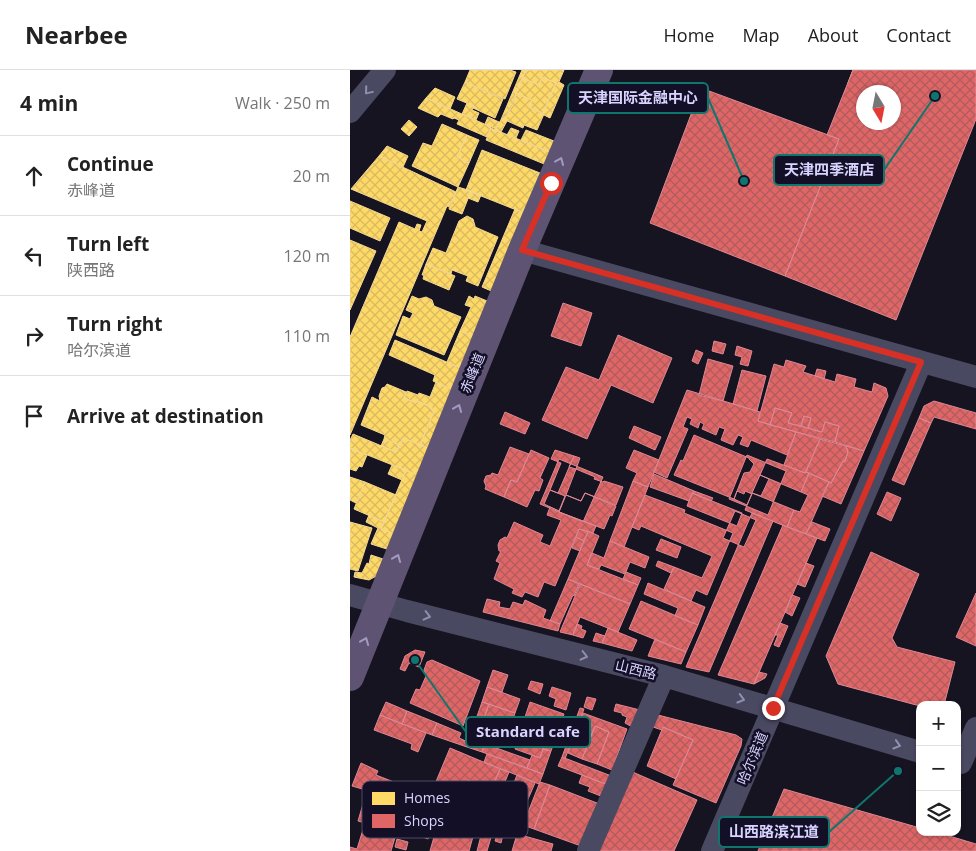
<!DOCTYPE html>
<html lang="en">
<head>
<meta charset="utf-8">
<style>
	:root { --surface:#fff; --page:#f2f2f2; --text:#222; --muted:#767676; --line:#e0e0e0 }
	body { margin:0; font-family:"Open Sans","Noto Sans SC",sans-serif; background:var(--page); color:var(--text) }
	.controls { position:absolute; right:15px; bottom:15px; display:grid; overflow:hidden; border-radius:10px; box-shadow:0 1px 4px #0004 }
	.controls button { width:45px; height:45px; display:grid; place-items:center; padding:0; border:0; border-bottom:1px solid var(--line); background:var(--surface); color:var(--text); font:25px sans-serif }
	.compass { position:absolute; left:506px; top:15px; width:45px; height:45px; border-radius:50%; background:var(--surface); box-shadow:0 1px 4px #0004; rotate:170deg }
	.stop { position:absolute; width:15px; height:15px; margin:-11px; border:4px solid #d93025; border-radius:50%; background:#fff }
	.stop.end { background:#d93025; border-color:#fff; box-shadow:0 1px 5px #0008 }
	.list { margin:0; padding:0; list-style:none }
	h2 { display:flex; justify-content:space-between; align-items:center; height:65px; margin:0; padding:0 20px; font-size:21px }
	h2 small { font-size:16px; font-weight:400; color:var(--muted) }
	.list li { display:grid; grid-template-columns:32px 1fr auto; gap:15px; align-items:center; box-sizing:border-box; height:80px; padding:0 20px; border-top:1px solid var(--line) }
	.list b { display:block; font-size:19px; white-space:nowrap }
	.list p { margin:0; font-size:16px; white-space:nowrap; color:var(--muted) }
	.list em { font-size:16px; font-style:normal; color:var(--muted) }
	.icon { flex:none; width:28px; height:28px; fill:none; stroke:currentColor; stroke-width:2; stroke-linecap:round; stroke-linejoin:round }
	.map { position:relative; flex:none; width:626px; height:781px; overflow:hidden }
	header { display:flex; align-items:center; gap:30px; box-sizing:border-box; height:70px; padding:0 25px; background:var(--surface); border-bottom:1px solid var(--line) }
	header strong { font-size:24px }
	nav { display:flex; gap:28px; margin-inline-start:auto; font-size:18px }
	main { display:flex }
	aside { flex:1; background:var(--surface) }
	.map>svg:first-child { display:block }
	.homes { fill:url(#homes-cross-hatch); stroke:#f4d894 }
	.shops { fill:url(#shops-cross-hatch); stroke:#de8794; fill-rule:evenodd }
	.lines { fill:none; stroke-linecap:round; stroke-linejoin:round }
	.minor { stroke:#4a4962; stroke-width:22 }
	.major { stroke:#5e5373; stroke-width:28 }
	.oneway { stroke:#928eb0 }
	.oneway2 { stroke:#a29ac0 }
	.route { stroke:#d93025; stroke-width:6 }
	.labels { text-anchor:middle; dominant-baseline:central; stroke-width:5; stroke-linejoin:round; paint-order:stroke }
	.street-label { font-size:14px; fill:#d9d4ff; stroke:#130f26 }
	.key { fill:#130f26; stroke:#4e4a67; stroke-width:1 }
	.key-label { font-size:14px; fill:#d9d4ff }
	.leader { fill:none; stroke:#0f766e; stroke-width:2 }
	.callout-dot { fill:#0f766e; stroke:#130f26; stroke-width:2 }
	.callout { fill:#130f26; stroke:#0f766e; stroke-width:2 }
	.callout-label { font-size:15px; text-anchor:middle; font-weight:bold; fill:#d9d4ff }
</style>
</head>
<body>
<header>
<strong>Nearbee</strong>
<nav><a>Home</a><a>Map</a><a>About</a><a>Contact</a></nav>
</header>
<main>
<aside>
<h2>4 min<small>Walk · 250 m</small></h2>
<ul class="list">
<li><svg class="icon" aria-label="ahead" viewBox="0 0 24 24"><path d="M12 20V5M6 11l6-6 6 6"/></svg><div><b>Continue</b><p>赤峰道</p></div><em>20 m</em></li>
<li><svg class="icon" aria-label="left" viewBox="0 0 24 24"><path d="M17 20v-9H6M10 6l-5 5 5 5"/></svg><div><b>Turn left</b><p>陕西路</p></div><em>120 m</em></li>
<li><svg class="icon" aria-label="right" viewBox="0 0 24 24"><path d="M7 20v-9h11M14 6l5 5-5 5"/></svg><div><b>Turn right</b><p>哈尔滨道</p></div><em>110 m</em></li>
<li><svg class="icon" aria-label="arrive" viewBox="0 0 24 24"><path d="M6 21V4h12l-3 4 3 4H6"/></svg><div><b>Arrive at destination</b></div></li>
</ul>
</aside>
<div class="map">
<svg width="626" height="781" viewBox="0 0 626 781">
	<defs>
		<pattern id="homes-cross-hatch" width="8" height="8" patternUnits="userSpaceOnUse" patternTransform="scale(1.25)"><rect width="8" height="8" fill="#ffd966"/><path d="M0 0l8 8M0 8l8-8" fill="none" stroke="#d9ba61"/></pattern>
		<pattern id="shops-cross-hatch" width="8" height="8" patternUnits="userSpaceOnUse" patternTransform="scale(1.25)"><rect width="8" height="8" fill="#e06666"/><path d="M0 0l8 8M0 8l8-8" fill="none" stroke="#b05b5e"/></pattern>
	</defs>
	<rect width="100%" height="100%" fill="#161421"/>
	<!-- homes -->
	<path class="homes" d="M120,0H160L166,2L155,29L115,12Z
		M172,0H176L155,50L157,51L151,62L145,60L149,52H150Z
		M176,0H214L208,14L192,7L189,15L172,8Z
		M503,0H626V30L614,60L544,31V22H521L498,13Z
		M192,7L206,13L193,43L179,37L182,30L166,23L172,8L189,15Z
		M115,12L153,29L145,48L123,38L124,36L107,29Z
		M209,12L214,15L200,48L194,45V44L193,43L206,13L208,14Z
		M85,18L105,27L100,39L76,28Z
		M166,23L182,30L179,37L194,44L187,60L174,55L173,58L155,50L163,33Z
		M76,28L141,57L137,67L107,54L109,50L104,48L103,49L91,44L88,47L68,38Z
		M117,33L124,36L122,40L129,43L126,50L112,44Z
		M138,47L149,52L146,59L135,54Z
		M59,50L67,57L59,66L51,59Z
		M92,54L117,65L107,87L119,93L108,117L62,96L73,73L82,76Z
		M141,58L204,84L199,96L136,70Z
		M161,58L169,61L166,68L157,65Z
		M176,60L209,73L204,84L171,70Z
		M117,65L129,70L119,93L107,87Z
		M37,76L58,86L53,97L29,86Z
		M132,80L195,105L179,145L116,120Z
		M29,86L106,122L99,137L97,136L0,365V267L49,152L65,159L67,154L71,155L69,161L72,162L77,151L1,119Z
		M108,117L121,121L112,144L99,139Z
		M121,121L131,125L128,132L118,128Z
		M0,131L40,148L30,171L0,158Z
		M165,139L179,145L146,223L132,217Z
		M117,146L123,149L125,156V157L148,167L128,216L116,211L118,206L102,200L101,204L76,194L83,178L96,183L109,151Z
		M0,170L26,181L0,240Z
		M76,194L105,206L99,220L73,209L74,205H72Z
		M62,226L69,229L76,227L82,230L84,236L111,247L94,285L46,265L53,246L60,249L63,243L56,240Z
		M119,226L124,229L125,226L142,233L127,268L110,261L121,237L115,235Z
		M110,261L127,268L113,299L97,292Z
		M45,270L113,299L105,321L83,311L85,305L39,285Z
		M86,312L105,321L81,379L70,375L84,341L81,339L82,337L67,331L66,333L54,328L57,321L68,325L69,323L80,327Z
		M37,314L56,322L54,328L66,333L67,331L82,337L81,339L84,341L70,375L53,368L50,375L34,369L35,365L11,355L22,327L30,331L29,326L32,318L35,317Z
		M3,364L46,382L53,368L81,379L70,406L0,378V370Z
		M34,369L50,375L46,382L31,376Z
		M0,378L17,385L12,397L9,396L6,401L0,399Z
		M42,395L56,400L52,410L38,404Z
		M56,400L70,406L45,464L31,459Z
		M0,407L15,412L6,433L0,430Z
		M15,412L46,425L34,452L4,439Z
		M19,445L34,452L31,459L45,464L40,480L21,474L28,458L16,452Z
		M0,452L22,458L8,501L0,499Z
		M21,485L36,490L30,504L19,510L4,507L5,502L12,503L17,493L19,494Z"/>
	<!-- shops -->
	<path class="shops" d="M503,0H626V49L546,250L435,206L489,69L477,65ZM514,22H544V52H514Z
		M351,18L489,69L435,206L300,153Z
		M213,233L242,243L231,276L201,266Z
		M268,265L322,288L303,333L261,315L237,369L192,350L216,297L249,310Z
		M364,271L376,274L373,284L362,281Z
		M387,276L402,281L398,296L390,294L392,287L385,285Z
		M346,280L353,283L348,294L342,291Z
		M358,289L383,296L373,331L349,325Z
		M436,290L456,296L453,302L485,312L487,304L506,309L504,317L522,322L524,313L536,318L538,326L514,381L485,372L489,356L475,352L472,362L458,358L461,348L454,346L451,356L438,353L442,343L425,338L420,355L408,351L424,294L434,297Z
		M467,299L476,301L474,309L465,306Z
		M392,300L416,306L407,341L383,334Z
		M337,320L410,342L408,351L446,362L437,385L401,370L398,377L390,374L393,367L388,365L383,375L371,370L375,359L369,357L366,365L352,359L354,354L350,352L348,358L340,354L342,349L337,347L333,357L338,359L317,408L304,402Z
		M584,331L626,343V359L584,347L581,353L569,348L574,336Z
		M425,338L442,343L438,353L472,362L475,352L489,356L485,372L420,355Z
		M155,342L180,353L175,364L150,354Z
		M454,346L461,348L458,358L451,356Z
		M569,348L581,353L554,415L542,410Z
		M284,356L311,367L305,380L279,368Z
		M446,362L470,369L455,403L434,395Z
		M344,365L399,388V389L404,394L400,402L394,403L384,429L324,405L331,390L333,391Z
		M470,369L496,376L498,382L495,391H493L481,413L456,402Z
		M496,376L514,381L491,434L472,426L479,412L481,413L493,391H495L498,382Z
		M160,377L179,384L167,412L161,410L154,427L135,419L136,416L134,411L136,406L141,405L142,403L148,405Z
		M181,380L199,388L190,408L193,410L189,421L185,420L177,437L154,427L161,410L167,412Z
		M205,380L224,386L208,423L200,420L211,393L201,389Z
		M284,380L309,390L298,417L283,411L287,403L276,398Z
		M397,385L436,401L418,445L379,429Z
		M224,386L230,388L226,399L219,397Z
		M209,389L253,407L233,452L190,434Z
		M417,389L455,403L456,402L459,403L451,422L410,405Z
		M226,399L245,407L244,409L253,412L254,411L273,417L266,435L235,423L231,431L216,425Z
		M459,403L479,412L456,464L437,457L444,440L450,442L458,425L451,422Z
		M304,404L344,421L339,431L300,417Z
		M410,405L419,409L411,426L402,423Z
		M283,411L298,417L274,477L260,471Z
		M200,420L215,426L209,441L194,434Z
		M344,421L363,428L361,431L342,423Z
		M387,421L394,424L395,421L402,424L397,435L384,429Z
		M537,422L551,428L541,451L527,444Z
		M235,423L266,436L262,446L260,445L254,459L209,442L216,425L231,431Z
		M342,423L392,443L387,456L337,436Z
		M402,423L444,440L437,457L395,440Z
		M295,425L335,440L334,443L383,463L357,525L346,520L341,531L314,519L324,497L352,508L362,486L291,456L289,460L282,457Z
		M200,437L209,441V442L246,456L243,463L229,459L205,516L194,512L188,527L175,522L172,527L162,523L164,519L144,509L150,493L146,491L151,481H149L148,475L150,470L155,467L157,468L164,452L193,465L190,472L200,476L211,450L197,445Z
		M385,441L406,450L394,477L373,468Z
		M402,443L423,451L359,602L336,597Z
		M462,452L480,459L475,471L456,464Z
		M433,455L467,468L404,614L368,605Z
		M229,459L238,462L234,471L226,467Z
		M238,461L249,466L237,495L288,515L280,534L218,509Z
		M226,467L234,471L230,481L222,478Z
		M311,469L331,477L327,488L306,480Z
		M260,471L299,487L295,498L280,492L275,504L251,495L249,499L237,495L242,483L254,488Z
		M521,482L569,504L542,568L547,577L605,592L594,635H570V636L488,614L476,586Z
		M308,491L324,497L321,503L306,496Z
		M456,493L464,496L455,517L447,514Z
		M276,502L291,508L288,515L273,509Z
		M218,509L229,514L224,526L223,525L210,554L200,551Z
		M298,513L355,537L348,555L325,546L328,538L294,524Z
		M230,514L280,534L268,562L230,547L223,565L210,562Z
		M626,523V576L606,567Z
		M442,525L450,528L442,546L435,542Z
		M137,529L150,532L149,537L160,539L163,532L173,535L175,530L196,540L193,548L210,554L208,561L133,542Z
		M291,531L348,555L336,582L279,559Z
		M430,553L438,556L429,577L424,575L428,565H425Z
		M227,554L232,556L231,559L236,561L233,568L223,565Z
		M258,558L287,570L282,581L252,573Z
		M246,563L255,566L252,573L243,571Z
		M305,569L336,582L331,594L298,586Z
		M65,580L75,582L69,597L59,593L55,601L50,599L55,586Z
		M82,590L130,611L113,656L60,633L66,619L70,620L76,606L74,600L77,592Z
		M143,600L158,605L152,622L137,617Z
		M409,602L417,604L415,608L404,614Z
		M181,611L193,614L190,624L178,619Z
		M137,617L170,629L165,643L132,632Z
		M202,617L221,623L216,640L204,636L206,629L199,626Z
		M237,627L246,629L242,640L234,637Z
		M36,632L57,641L52,654L30,645Z
		M132,632L139,634L131,657L124,655Z
		M180,632L214,644L209,659L175,647Z
		M139,634L165,643L154,676L136,670L132,682L117,677L124,655L131,657Z
		M266,634L294,641L286,659L275,653L277,647L272,645V643L264,641Z
		M230,638L234,639L215,689L212,687Z
		M57,641L87,653L82,665L52,654Z
		M233,643L277,659L262,700L247,694L259,662L245,656L232,689L218,683Z
		M304,644L386,665L392,669L391,676L366,733L323,715L343,670L313,657L312,660L300,656Z
		M30,645L76,663L68,682L61,679L62,674L24,660Z
		M175,647L201,656L190,688L165,679Z
		M87,653L111,663L109,668L118,672L117,677L82,665Z
		M201,656L209,659L201,681L193,679Z
		M245,656L259,662L247,694L232,689Z
		M313,657L343,670L326,709L297,696Z
		M135,674L180,690L177,698L132,682Z
		M100,678L150,699L141,720L118,710L113,722L136,732L130,747L80,726Z
		M193,679L201,681L193,704L177,698L182,685L190,688Z
		M137,684L193,704L189,714L134,692Z
		M212,687L264,707L261,716L208,696Z
		M11,693L28,701L26,705L72,723L68,735L2,716Z
		M150,699L159,702L139,751L130,747L136,732L113,722L118,710L141,720Z
		M278,700L347,730L324,781H242Z
		M167,705L185,713L164,761L148,753Z
		M232,705L261,716L256,728L238,721L240,717L229,713Z
		M190,712L200,715L184,759L173,755Z
		M200,715L247,733L231,776L184,759Z
		M434,719L570,758V762H586L626,774V781H408Z
		M24,722L56,731L41,781H0V777L7,779L15,753L8,751L13,734L20,736Z
		M91,742L127,752L119,781H80Z
		M134,754L144,757L137,781H127Z
		M73,757L82,759L78,769L70,766Z
		M149,759L154,760L151,773L145,771Z
		M167,764L203,774L201,781H162Z
		M47,769L58,772L56,780L45,777Z"/>
	<g class="lines">
		<!-- minor -->
		<path class="minor" d="M0,42L35,0
			M172,180L626,307
			M0,525L57,541L314,606L570,682
			M611,693L626,658
			M238,781L314,606
			M362,781L571,293"/>
		<!-- major -->
		<path class="major" d="M0,607L172,180L249,0"/>
	</g>
	<!-- one-way arrows -->
	<defs><path id="oneway-chevron" d="M-2-3.5L2.5 0L-2 3.5" fill="none" stroke-width="1.6" stroke-linecap="round" stroke-linejoin="round" transform="scale(1.25)"/></defs>
	<g class="oneway">
		<use href="#oneway-chevron" transform="translate(18 21) rotate(130)"/>
		<use href="#oneway-chevron" transform="translate(77 546) rotate(14)"/>
		<use href="#oneway-chevron" transform="translate(234 586) rotate(14)"/>
		<use href="#oneway-chevron" transform="translate(391 629) rotate(16)"/>
		<use href="#oneway-chevron" transform="translate(547 675) rotate(17)"/>
	</g>
	<g class="oneway2">
		<use href="#oneway-chevron" transform="translate(210 91) rotate(-67)"/>
		<use href="#oneway-chevron" transform="translate(108 338) rotate(-68)"/>
		<use href="#oneway-chevron" transform="translate(47 488) rotate(-68)"/>
		<use href="#oneway-chevron" transform="translate(15 571) rotate(-68)"/>
	</g>
	<g class="lines">
		<!-- route -->
		<path class="route" d="M201,113L172,180L571,292L423,638"/>
	</g>
	<g class="labels">
		<!-- street labels -->
		<g class="street-label">
			<text transform="translate(122 303) rotate(-68)">赤峰道</text>
			<text transform="translate(286 599) rotate(14)">山西路</text>
			<text transform="translate(402 688) rotate(-67)">哈尔滨道</text>
		</g>
	</g>
	<!-- legend -->
	<rect x="12" y="711" width="166" height="57" rx="8" class="key"/>
	<rect x="22" y="722" width="23" height="13" fill="#ffd966"/>
	<rect x="22" y="744" width="23" height="14" fill="#e06666"/>
	<g class="key-label">
		<text x="54" y="733">Homes</text>
		<text x="54" y="756">Shops</text>
	</g>
	<!-- callouts -->
	<path class="leader" d="M394 111L358 28M585 26L534 100M65 590L116 662M548 701L479 762"/>
	<g class="callout-dot">
		<circle cx="394" cy="111" r="5"/>
		<circle cx="585" cy="26" r="5"/>
		<circle cx="65" cy="590" r="5"/>
		<circle cx="548" cy="701" r="5"/>
	</g>
	<g class="callout">
		<rect x="218" y="13" width="140" height="30" rx="5"/>
		<rect x="424" y="85" width="110" height="30" rx="5"/>
		<rect x="116" y="647" width="124" height="30" rx="5"/>
		<rect x="369" y="747" width="110" height="30" rx="5"/>
	</g>
	<g class="callout-label">
		<text x="288" y="33">天津国际金融中心</text>
		<text x="479" y="105">天津四季酒店</text>
		<text x="178" y="667">Standard cafe</text>
		<text x="424" y="767">山西路滨江道</text>
	</g>
</svg>
<div class="controls">
<button>+</button>
<button>−</button>
<button><svg class="icon" aria-label="layers" viewBox="0 0 24 24"><path d="M12 4l9 5-9 5-9-5zM3 14l9 5 9-5"/></svg></button>
</div>
<svg class="compass" viewBox="-18 -18 36 36"><path d="M0-13l5 13h-10z" fill="#e53935"/><path d="M0 13l5-13h-10z" fill="#767676"/></svg>
<div class="stop" style="left:201px;top:113px"></div>
<div class="stop end" style="left:423px;top:638px"></div>
</div>
</main>
</body>
</html>
